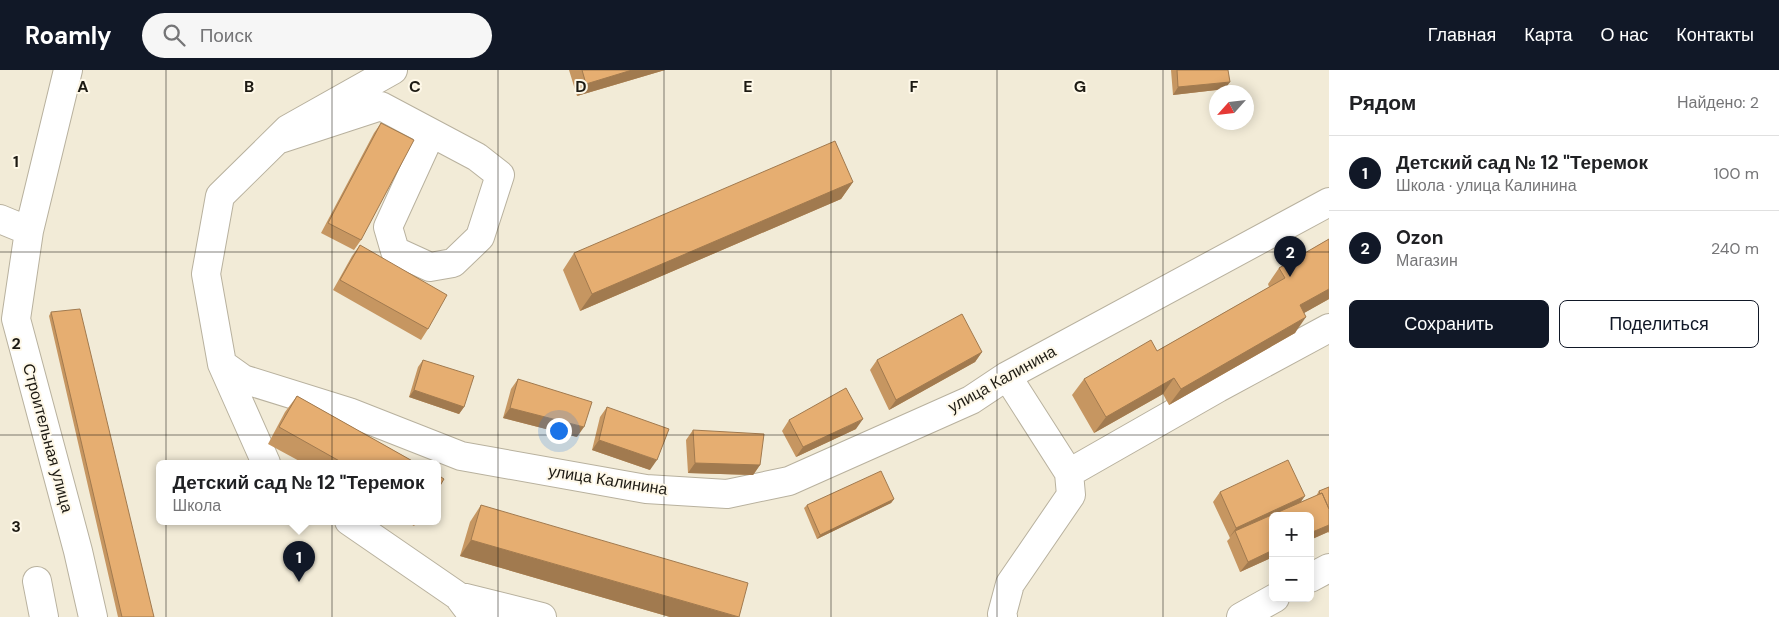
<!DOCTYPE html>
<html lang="ru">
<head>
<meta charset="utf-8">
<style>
	:root { --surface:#fff; --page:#f6f6f6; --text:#202124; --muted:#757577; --line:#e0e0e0; --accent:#111827 }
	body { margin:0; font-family:"DM Sans",sans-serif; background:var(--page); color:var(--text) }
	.controls { position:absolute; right:15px; bottom:15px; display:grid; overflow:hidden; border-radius:8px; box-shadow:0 2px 12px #0003 }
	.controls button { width:45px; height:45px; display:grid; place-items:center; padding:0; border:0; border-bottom:1px solid var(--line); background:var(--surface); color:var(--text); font:25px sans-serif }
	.compass { position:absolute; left:1209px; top:15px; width:45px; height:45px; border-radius:50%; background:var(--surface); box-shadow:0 2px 12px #0003; rotate:243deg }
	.you { position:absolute; left:558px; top:360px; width:18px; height:18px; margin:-12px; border:4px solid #fff; border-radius:50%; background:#1a73e8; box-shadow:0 0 0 8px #1a73e833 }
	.badge { display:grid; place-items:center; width:32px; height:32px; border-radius:50%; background:var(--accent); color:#fff; font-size:16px; font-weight:700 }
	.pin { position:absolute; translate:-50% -41px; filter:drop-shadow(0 1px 2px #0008) }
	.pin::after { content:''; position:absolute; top:26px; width:18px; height:15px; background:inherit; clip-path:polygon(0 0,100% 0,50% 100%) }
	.popup { position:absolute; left:156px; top:390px; width:285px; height:65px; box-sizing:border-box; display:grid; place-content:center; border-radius:8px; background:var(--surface); filter:drop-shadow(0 1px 4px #0005); font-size:16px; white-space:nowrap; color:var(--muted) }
	.popup b { font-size:19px; color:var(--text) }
	.popup::after { content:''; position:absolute; left:50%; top:100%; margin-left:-10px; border:10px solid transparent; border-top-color:var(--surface) }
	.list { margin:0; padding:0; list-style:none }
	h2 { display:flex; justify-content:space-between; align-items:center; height:65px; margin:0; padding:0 20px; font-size:21px }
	h2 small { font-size:16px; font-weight:400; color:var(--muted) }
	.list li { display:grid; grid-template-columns:32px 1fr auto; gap:15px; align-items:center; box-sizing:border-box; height:75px; padding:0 20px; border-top:1px solid var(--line) }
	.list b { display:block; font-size:19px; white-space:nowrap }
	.list p { margin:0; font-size:16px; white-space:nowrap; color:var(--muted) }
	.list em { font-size:16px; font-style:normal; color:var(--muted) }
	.actions { display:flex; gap:10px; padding:15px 20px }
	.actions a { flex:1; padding:11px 0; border:1px solid var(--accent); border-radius:8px; text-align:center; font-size:18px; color:var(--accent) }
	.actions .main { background:var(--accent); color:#fff }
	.icon { flex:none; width:28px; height:28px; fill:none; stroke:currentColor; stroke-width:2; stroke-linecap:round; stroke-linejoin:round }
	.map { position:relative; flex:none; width:1329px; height:547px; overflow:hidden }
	header { display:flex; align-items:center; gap:30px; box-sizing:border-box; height:70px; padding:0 25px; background:var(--accent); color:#fff }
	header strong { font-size:24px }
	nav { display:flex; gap:28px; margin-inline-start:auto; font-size:18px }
	.search { width:350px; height:45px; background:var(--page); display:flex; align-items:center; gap:12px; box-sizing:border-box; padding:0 18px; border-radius:28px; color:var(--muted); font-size:19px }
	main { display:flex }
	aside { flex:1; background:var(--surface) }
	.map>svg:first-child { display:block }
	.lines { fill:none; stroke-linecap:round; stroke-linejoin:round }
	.minor-casing { stroke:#b8b19e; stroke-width:30 }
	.minor { stroke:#fff; stroke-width:28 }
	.wall { fill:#c69661 }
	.shaded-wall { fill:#a17a4f }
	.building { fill:#e6ae71; stroke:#a17a4f }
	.grid { fill:none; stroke:#1d1a13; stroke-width:1; stroke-opacity:0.55 }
	.labels { text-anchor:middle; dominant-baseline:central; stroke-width:4; stroke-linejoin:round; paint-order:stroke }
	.street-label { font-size:16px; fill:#1d1a13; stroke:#fef8e8 }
	.grid-label { font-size:16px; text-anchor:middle; font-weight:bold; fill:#1d1a13; stroke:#fef8e8; stroke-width:4; stroke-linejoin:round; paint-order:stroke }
</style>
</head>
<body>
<header>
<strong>Roamly</strong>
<div class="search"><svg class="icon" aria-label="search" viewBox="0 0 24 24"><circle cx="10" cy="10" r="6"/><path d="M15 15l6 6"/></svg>Поиск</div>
<nav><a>Главная</a><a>Карта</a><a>О нас</a><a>Контакты</a></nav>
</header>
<main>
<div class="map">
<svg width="1329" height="547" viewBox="0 0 1329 547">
	<rect width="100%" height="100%" fill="#f2ebd7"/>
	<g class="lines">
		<!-- minor casing -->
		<g class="minor-casing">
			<path id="minor" d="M68,0L29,161L16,249L78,481L93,547
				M277,70L381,36L477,87L500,105L480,167L453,193L430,197L395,181L388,157L431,63
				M0,149L29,161
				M222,294L243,309L349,342L461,386L646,419L727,424L789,411L971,330L1007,306L1329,132
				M266,393L222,294L206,204L220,126L288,59L393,0
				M1069,403L1218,318L1329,258
				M349,451L458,526L474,547
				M1310,508L1329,498
				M37,511L44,547
				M458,526L542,547
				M1003,547L1002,544L1010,514L1071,425L1069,403L1007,306
				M1241,547L1275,528"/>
		</g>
		<!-- minor -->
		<use href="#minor" class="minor"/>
	</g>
	<!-- wall -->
	<path class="wall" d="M569,0H665L577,26Z
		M1171,0H1228L1225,19L1173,25Z
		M381,53L361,170L354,180L321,163L374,63Z
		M853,112L841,129L580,241L563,200L574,183Z
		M1329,169V229L1304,243L1295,263L1169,335L1163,324L1094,363L1072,325L1084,309L1157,281L1269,217L1268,214L1279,198Z
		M360,175L428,259L421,270L333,220L352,186Z
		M51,242L154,547H118L49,246Z
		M982,282L975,292L889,340L870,300L877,290Z
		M423,290L464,337L459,344L409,327L418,297Z
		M518,309L577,367L503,348L511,319Z
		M297,326L416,393H303L268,374L285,342Z
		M607,337L650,400L592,380L600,347Z
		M789,350L856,359L796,387L782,361Z
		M693,360L760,395L753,405L688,403L686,370Z
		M1329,417V463L1328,462L1310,470V446H1273V487L1240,502L1227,471L1230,468L1213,432L1220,422L1300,432L1316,426L1319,421Z
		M894,429L891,433L817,469L804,438L807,435Z
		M481,435L739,547H670L460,486L470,452Z
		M405,451H418L414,456Z"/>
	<!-- shaded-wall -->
	<path class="shaded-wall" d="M632,0H665L577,26L586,14Z
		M1230,12L1225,19L1173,25L1178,17Z
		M853,112L841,129L580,241L592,224Z
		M1329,219V229L1288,252L1300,235Z
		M1306,247L1295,263L1169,335L1181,319Z
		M982,282L975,292L889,340L896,330Z
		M1174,308L1163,324L1094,363L1106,347Z
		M414,320L464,337L459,344L409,327Z
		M510,338L584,357L577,367L503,348Z
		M863,349L856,359L796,387L803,377Z
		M599,370L657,390L650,400L592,380Z
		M695,393L760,395L753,405L688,403Z
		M1305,426L1298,436L1235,461L1229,468L1236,458Z
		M894,429L891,433L817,469L820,465Z
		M1329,455V461L1328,462L1310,470V463Z
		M471,470L738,547H670L460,486Z
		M1273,480V487L1240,502L1248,492Z"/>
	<!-- building -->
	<path class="building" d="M582,0H632L586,14Z
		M1177,0H1228L1230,12L1178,17Z
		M381,53L414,70L361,170L328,153Z
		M835,71L853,112L592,224L574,183Z
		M1329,169V219L1300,235L1306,247L1181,319L1174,308L1106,347L1084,309L1151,270L1157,281L1285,208L1279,198Z
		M360,175L447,225L428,259L340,210Z
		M80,239L154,547H122L51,242Z
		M962,244L982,282L896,330L877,290Z
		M423,290L474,306L464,337L414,320Z
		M518,309L592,332L584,357L510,338Z
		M846,318L863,349L803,377L789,350Z
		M297,326L416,393H343L279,357Z
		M607,337L669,359L657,390L599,370Z
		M693,360L764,364L760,395L695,393Z
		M1288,390L1305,426L1236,458L1220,422Z
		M881,401L894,429L820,465L807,435Z
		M438,405L444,409L438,419Z
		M1329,417V439L1322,423L1320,424L1319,421Z
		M1322,423L1329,439V455L1310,463V446H1273V480L1248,492L1235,461Z
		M481,435L748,513L739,547L471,470Z"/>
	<!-- grid -->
	<path class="grid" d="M166,0V547M332,0V547M498,0V547M664,0V547M831,0V547M997,0V547M1163,0V547M0,182H1329M0,365H1329"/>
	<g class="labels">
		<!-- street labels -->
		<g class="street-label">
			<text transform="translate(1002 309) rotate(-29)">улица Калинина</text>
			<text transform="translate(48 368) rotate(75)">Строительная улица</text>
			<text transform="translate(608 410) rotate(9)">улица Калинина</text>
		</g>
	</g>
	<g class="grid-label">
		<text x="83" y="22">A</text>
		<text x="249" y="22">B</text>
		<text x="415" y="22">C</text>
		<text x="581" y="22">D</text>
		<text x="748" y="22">E</text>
		<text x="914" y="22">F</text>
		<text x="1080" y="22">G</text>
		<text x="16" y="97">1</text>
		<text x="16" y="279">2</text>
		<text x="16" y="462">3</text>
	</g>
</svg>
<div class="controls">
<button>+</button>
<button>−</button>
</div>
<svg class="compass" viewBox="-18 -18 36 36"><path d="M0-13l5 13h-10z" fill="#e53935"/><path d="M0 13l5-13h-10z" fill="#757577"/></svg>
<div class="you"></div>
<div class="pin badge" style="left:299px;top:512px">1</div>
<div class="popup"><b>Детский сад № 12 &quot;Теремок</b>Школа</div>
<div class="pin badge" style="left:1290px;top:207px">2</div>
</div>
<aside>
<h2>Рядом<small>Найдено: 2</small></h2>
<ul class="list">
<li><span class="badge">1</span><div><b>Детский сад № 12 &quot;Теремок</b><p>Школа · улица Калинина</p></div><em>100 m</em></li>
<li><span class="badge">2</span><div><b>Ozon</b><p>Магазин</p></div><em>240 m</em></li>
</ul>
<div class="actions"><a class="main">Сохранить</a><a>Поделиться</a></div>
</aside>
</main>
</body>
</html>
